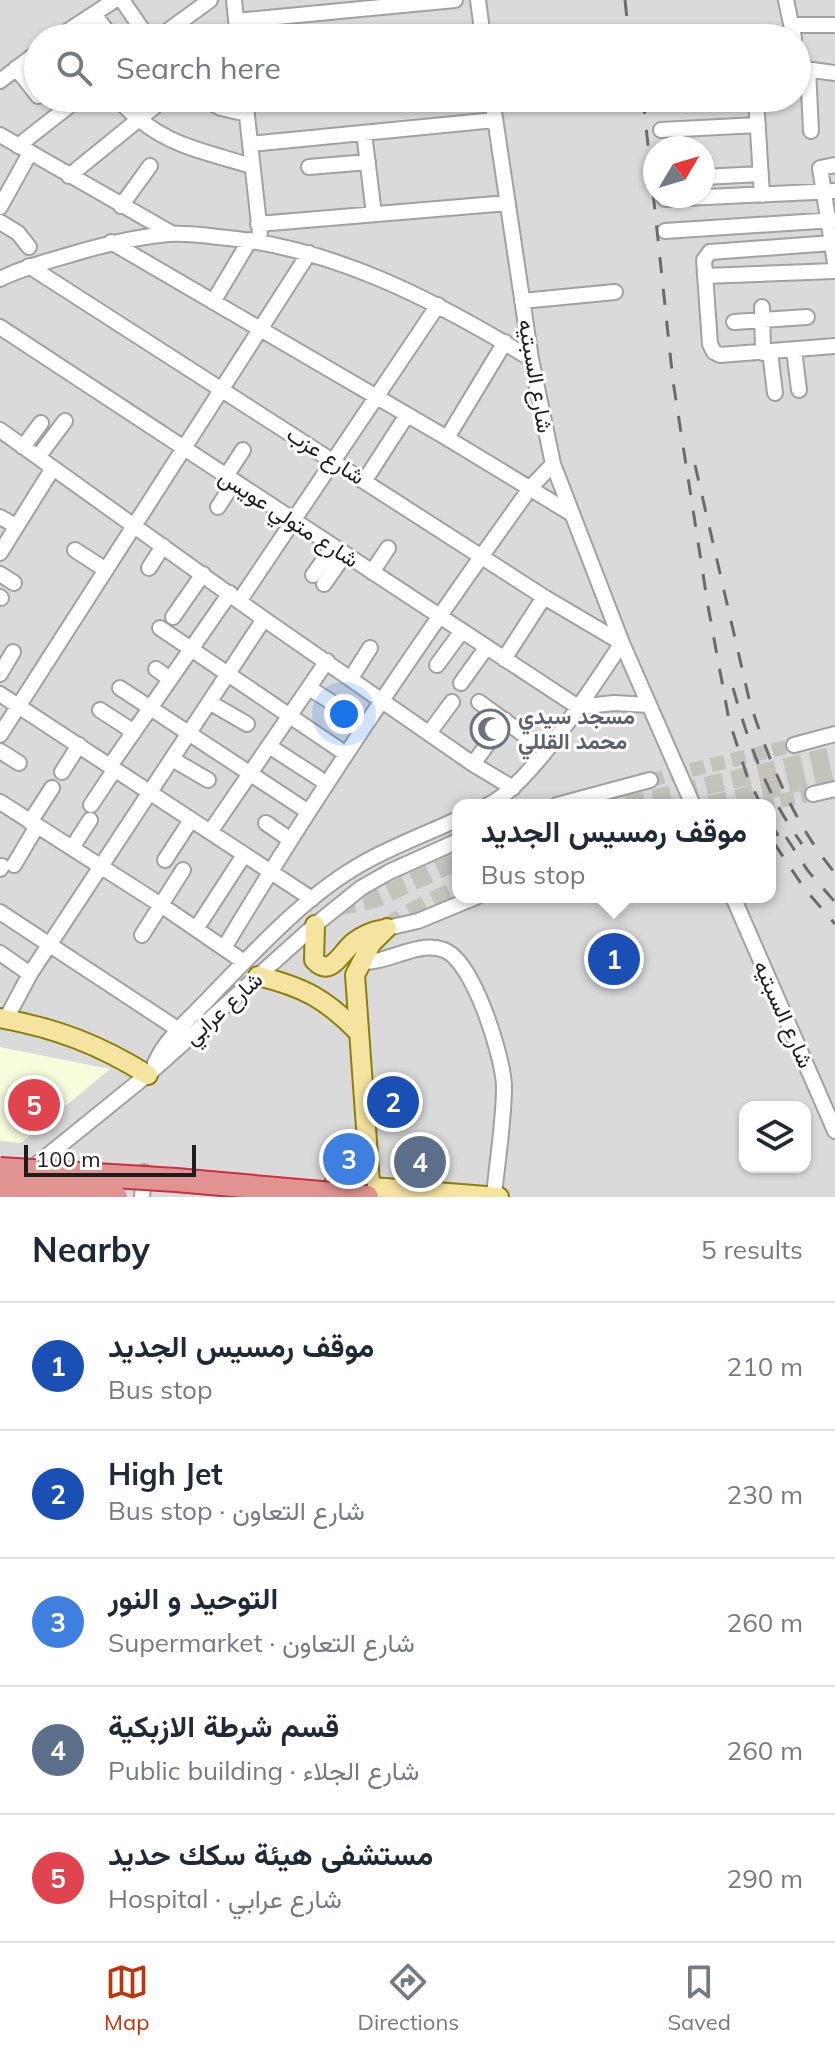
<!DOCTYPE html>
<html lang="en">
<head>
<meta charset="utf-8">
<style>
	:root { --surface:#fff; --page:#f6f6f7; --text:#1f2937; --muted:#747a83; --line:#e0e1e3; --accent:#bd350d }
	body { margin:0; font-family:Mulish,Vazirmatn,sans-serif; background:var(--page); color:var(--text) }
	.controls { position:absolute; right:24px; bottom:24px; display:grid; overflow:hidden; border-radius:16px; box-shadow:0 2px 6px #0004 }
	.controls button { width:72px; height:72px; display:grid; place-items:center; padding:0; border:0; border-bottom:2px solid var(--line); background:var(--surface); color:var(--text); font:40px sans-serif }
	.compass { position:absolute; left:643px; top:136px; width:72px; height:72px; border-radius:50%; background:var(--surface); box-shadow:0 2px 6px #0004; rotate:52deg }
	.scale { position:absolute; left:24px; bottom:20px; width:172px; box-sizing:border-box; padding-left:8px; border:4px solid #1d1d1d; border-top:0; font-size:22px; line-height:28px; white-space:nowrap; color:#1d1d1d; -webkit-text-stroke:6px #fff; paint-order:stroke }
	.you { position:absolute; left:344px; top:714px; width:28px; height:28px; margin:-20px; border:6px solid #fff; border-radius:50%; background:#1a73e8; box-shadow:0 0 0 12px #1a73e833 }
	.badge { display:grid; place-items:center; width:52px; height:52px; border-radius:50%; background:var(--accent); color:#fff; font-size:26px; font-weight:700 }
	.pin { position:absolute; translate:-50% -50%; border:4px solid #fff; box-shadow:0 2px 8px #0006 }
	.popup { position:absolute; left:452px; top:799px; width:324px; height:104px; box-sizing:border-box; display:grid; place-content:center; border-radius:16px; background:var(--surface); filter:drop-shadow(0 2px 6px #0005); font-size:26px; white-space:nowrap; color:var(--muted) }
	.popup b { font-size:30px; color:var(--text) }
	.popup::after { content:''; position:absolute; left:50%; top:100%; margin-left:-16px; border:16px solid transparent; border-top-color:var(--surface) }
	.list { margin:0; padding:0; list-style:none }
	h2 { display:flex; justify-content:space-between; align-items:center; height:104px; margin:0; padding:0 32px; font-size:34px }
	h2 small { font-size:26px; font-weight:400; color:var(--muted) }
	.list li { display:grid; grid-template-columns:52px 1fr auto; gap:24px; align-items:center; box-sizing:border-box; height:128px; padding:0 32px; border-top:2px solid var(--line) }
	.list b { display:block; font-size:30px; white-space:nowrap }
	.list p { margin:0; font-size:26px; white-space:nowrap; color:var(--muted) }
	.list em { font-size:26px; font-style:normal; color:var(--muted) }
	.icon { flex:none; width:44px; height:44px; fill:none; stroke:currentColor; stroke-width:2; stroke-linecap:round; stroke-linejoin:round }
	.map { position:relative; flex:none; width:835px; height:1197px; overflow:hidden }
	.search { position:absolute; background:var(--surface); box-shadow:0 2px 6px #0004; left:24px; right:24px; top:24px; height:88px; display:flex; align-items:center; gap:20px; box-sizing:border-box; padding:0 28px; border-radius:44px; color:var(--muted); font-size:30px }
	.sheet { height:744px; background:var(--surface) }
	nav { display:flex; justify-content:space-around; align-items:center; box-sizing:border-box; height:112px; border-top:2px solid var(--line); background:var(--surface); font-size:22px; color:var(--muted) }
	nav a { display:grid; justify-items:center; gap:4px }
	nav .on { color:var(--accent) }
	.map>svg:first-child { display:block }
	.residential { fill:#dbdada; fill-rule:evenodd }
	.education { fill:#f5fddd }
	.lines { fill:none; stroke-linecap:round; stroke-linejoin:round }
	.minor-tunnel { stroke:#c4c3bb; stroke-width:14; stroke-dasharray:14 7; stroke-linecap:butt }
	.major-tunnel { stroke:#c4c3bb; stroke-width:18; stroke-dasharray:18 9; stroke-linecap:butt }
	.minor-casing { stroke:#a1a1a1; stroke-width:18 }
	.major-casing { stroke:#8c7f0a; stroke-width:22 }
	.minor { stroke:#fff; stroke-width:14 }
	.major { stroke:#f5e4a0; stroke-width:18 }
	.rail { stroke:#6b6b6b; stroke-width:3; stroke-dasharray:16 16; stroke-linecap:butt }
	.highway-bridge-casing { stroke:#cd2f41; stroke-width:26; stroke-linecap:butt }
	.highway-bridge { stroke:#e09390; stroke-width:22 }
	.labels { text-anchor:middle; dominant-baseline:central; stroke-width:6; stroke-linejoin:round; paint-order:stroke }
	.street-label { font-size:22px; fill:#1d1d1d; stroke:#fff }
	.worship-label { font-size:22px; font-weight:bold; fill:#5b616d; stroke:#fff; text-anchor:start }
</style>
</head>
<body>
<div class="map">
<svg width="835" height="1197" viewBox="0 0 835 1197">
	<rect width="100%" height="100%" fill="#eeece3"/>
	<!-- residential -->
	<path class="residential" d="M0,0H835V1197H0ZM38,38H797V98H38ZM655,148H703V196H655ZM458,805H770V897H458ZM745,1107H805V1167H745Z"/>
	<!-- education -->
	<path class="education" d="M0,1047L110,1069L21,1143L0,1141Z"/>
	<g class="lines">
		<!-- minor-tunnel -->
		<path class="minor-tunnel" d="M650,780L794,745
			M760,805L813,794"/>
		<!-- major-tunnel -->
		<path class="major-tunnel" d="M627,805L835,755
			M710,805L835,773
			M337,907L372,900L458,861
			M387,928L403,916L458,888"/>
		<!-- minor casing -->
		<g class="minor-casing">
			<path id="minor" d="M122,0L148,38
				M234,0L238,38
				M478,0L483,38
				M786,0L794,38
				M94,14L112,38
				M236,21L455,0
				M791,25H835
				M57,38L115,0
				M158,38L210,0
				M797,51L801,68
				M16,68L38,96
				M797,68L835,73
				M808,69L811,131
				M0,81L38,52
				M117,98C158,144 195,149 252,166
				M201,98L221,108L247,114
				M245,98L260,233
				M492,98L531,359L553,464L622,643L693,805
				M756,98L762,195
				M661,130L758,125
				M364,133L374,214
				M0,135L173,234
				M250,144L495,120
				M18,146L79,98
				M835,165L820,168L835,263
				M309,167L368,162
				M69,176L165,98
				M703,177L761,174
				M665,199L835,191
				M121,206L150,166
				M0,207L30,153
				M0,222L18,233L29,247
				M258,224L508,203
				M665,231L835,220
				M111,242L447,438L572,514
				M832,243L710,252L704,260L710,344L714,352L720,355L835,346
				M29,266L544,597L622,643C594,684 531,785 488,805
				M705,276L835,271
				M0,279C22,268 45,262 69,255C102,245 135,237 169,234C185,233 202,235 218,237C331,246 435,300 531,359
				M522,301L615,292
				M213,302L250,240
				M762,307L763,353
				M734,322L807,317
				M0,327L578,707L614,703L649,705
				M794,350L799,390
				M770,352L775,393
				M0,430L264,619L473,764L513,788
				M447,438L505,342
				M23,447L41,423
				M38,457L65,421
				M226,476L243,450
				M365,480L407,415
				M218,507L234,482
				M0,517L16,526
				M75,550L106,570
				M0,553L53,468
				M149,568L163,546
				M372,572L388,548
				M0,574L14,583
				M313,575L333,547
				M324,584L345,554
				M0,597L1,598
				M240,600L438,305
				M173,617L203,574
				M160,628L346,754
				M504,659L544,597
				M437,665L462,631
				M156,669L170,679
				M0,674L13,652
				M351,678L370,648
				M461,683L486,648
				M120,688L307,811
				M309,688L344,710
				M0,694L312,899
				M209,702L247,724
				M479,702L545,750
				M100,710L134,732
				M429,733L452,702
				M0,735L309,253
				M794,745L835,734
				M269,746L326,783
				M0,751L19,763
				M172,759L208,780
				M473,764L505,720
				M110,766L230,593
				M62,772L79,745
				M813,794L835,789
				M0,802L161,905L244,962
				M91,805L115,769
				M557,805L650,780
				M30,822L52,788
				M266,823L289,839
				M210,832L327,661
				M72,848L90,820
				M165,860L191,820
				M14,865L37,826
				M0,869L2,866
				M733,897L835,1131
				M0,912L179,1030
				M387,928L418,921L476,897
				M196,929L244,855
				M142,935L183,870
				M224,948C319,789 423,637 531,487L553,464
				M0,953L30,974
				M360,962C388,964 417,940 444,950C473,960 503,1056 504,1086C504,1123 497,1160 494,1197
				M6,1019L30,974L264,619
				M155,1063C167,1036 194,1015 214,993C259,947 306,895 363,863C393,846 426,834 458,819
				M26,1173L152,1071L315,925L361,888L389,872L458,841
				M142,1197L144,1172"/>
		</g>
		<!-- major casing -->
		<g class="major-casing">
			<path id="major" d="M315,925L314,960C331,979 341,952 354,942C363,935 373,931 384,929
				M258,976C304,987 326,999 359,1033
				M0,1018C56,1028 100,1045 148,1075
				M334,1184L499,1197
				M371,1197L355,975L371,944L387,928"/>
		</g>
		<!-- minor -->
		<use href="#minor" class="minor"/>
		<!-- major -->
		<use href="#major" class="major"/>
		<!-- rail -->
		<path class="rail" d="M625,0L629,38
			M643,98L673,381L708,606L729,720L747,776L761,805
			M695,465L750,703C770,763 794,824 835,873
			M733,688C749,744 767,796 802,844
			M770,822L786,849
			M786,837L808,871L835,902
			M774,843L804,888L835,924"/>
		<!-- highway-bridge casing -->
		<g class="highway-bridge-casing">
			<path id="highway-bridge" d="M0,1169L176,1180L367,1197
				M0,1189L116,1197"/>
		</g>
		<!-- highway-bridge -->
		<use href="#highway-bridge" class="highway-bridge"/>
	</g>
	<!-- icons -->
	<defs>
		<g id="mosque-ring" transform="scale(2)"><circle r="9.5" fill="#fff" stroke="#6b7280" stroke-width="1.5"/><path d="M3.5-4.9A6 6 0 1 0 3.5 4.9A5 5 0 1 1 3.5-4.9Z" fill="#6b7280"/></g>
	</defs>
	<g fill-rule="evenodd">
		<use href="#mosque-ring" x="490" y="729"/>
	</g>
	<g class="labels">
		<!-- street labels -->
		<g class="street-label">
			<text transform="translate(536 376) rotate(80)">شارع السبتيه</text>
			<text transform="translate(326 455) rotate(33)">شارع عزب</text>
			<text transform="translate(289 518) rotate(33)">شارع متولي عويس</text>
			<text transform="translate(223 1008) rotate(-42)">شارع عرابي</text>
			<text transform="translate(784 1014) rotate(66)">شارع السبتيه</text>
		</g>
		<!-- worship labels -->
		<g class="worship-label">
			<text x="518" y="716">مسجد سيدي<tspan x="518" dy="25">محمد القللي</tspan></text>
		</g>
	</g>
</svg>
<div class="controls">
<button><svg class="icon" aria-label="layers" viewBox="0 0 24 24"><path d="M12 4l9 5-9 5-9-5zM3 14l9 5 9-5"/></svg></button>
</div>
<svg class="compass" viewBox="-18 -18 36 36"><path d="M0-13l5 13h-10z" fill="#e53935"/><path d="M0 13l5-13h-10z" fill="#747a83"/></svg>
<div class="scale">100 m</div>
<div class="you"></div>
<div class="pin badge" style="left:614px;top:959px;background:#1a4fb4">1</div>
<div class="popup"><b>موقف رمسيس الجديد</b>Bus stop</div>
<div class="pin badge" style="left:393px;top:1102px;background:#1a4fb4">2</div>
<div class="pin badge" style="left:349px;top:1159px;background:#3f7fe0">3</div>
<div class="pin badge" style="left:420px;top:1162px;background:#5c6f8a">4</div>
<div class="pin badge" style="left:34px;top:1105px;background:#e0444e">5</div>
<div class="search"><svg class="icon" aria-label="search" viewBox="0 0 24 24"><circle cx="10" cy="10" r="6"/><path d="M15 15l6 6"/></svg>Search here</div>
</div>
<section class="sheet">
<h2>Nearby<small>5 results</small></h2>
<ul class="list">
<li><span class="badge" style="background:#1a4fb4">1</span><div><b>موقف رمسيس الجديد</b><p>Bus stop</p></div><em>210 m</em></li>
<li><span class="badge" style="background:#1a4fb4">2</span><div><b>High Jet</b><p>Bus stop · شارع التعاون</p></div><em>230 m</em></li>
<li><span class="badge" style="background:#3f7fe0">3</span><div><b>التوحيد و النور</b><p>Supermarket · شارع التعاون</p></div><em>260 m</em></li>
<li><span class="badge" style="background:#5c6f8a">4</span><div><b>قسم شرطة الازبكية</b><p>Public building · شارع الجلاء</p></div><em>260 m</em></li>
<li><span class="badge" style="background:#e0444e">5</span><div><b>مستشفى هيئة سكك حديد</b><p>Hospital · شارع عرابي</p></div><em>290 m</em></li>
</ul>
</section>
<nav>
<a class="on"><svg class="icon" aria-label="map" viewBox="0 0 24 24"><path d="M3 6l6-2 6 2 6-2v14l-6 2-6-2-6 2zM9 4v14M15 6v14"/></svg>Map</a>
<a><svg class="icon" aria-label="directions" viewBox="0 0 24 24"><path d="M12 3l9 9-9 9-9-9zM9 14v-3h6M13 9l2 2-2 2"/></svg>Directions</a>
<a><svg class="icon" aria-label="saved" viewBox="0 0 24 24"><path d="M7 4h10v16l-5-4-5 4z"/></svg>Saved</a>
</nav>
</body>
</html>
